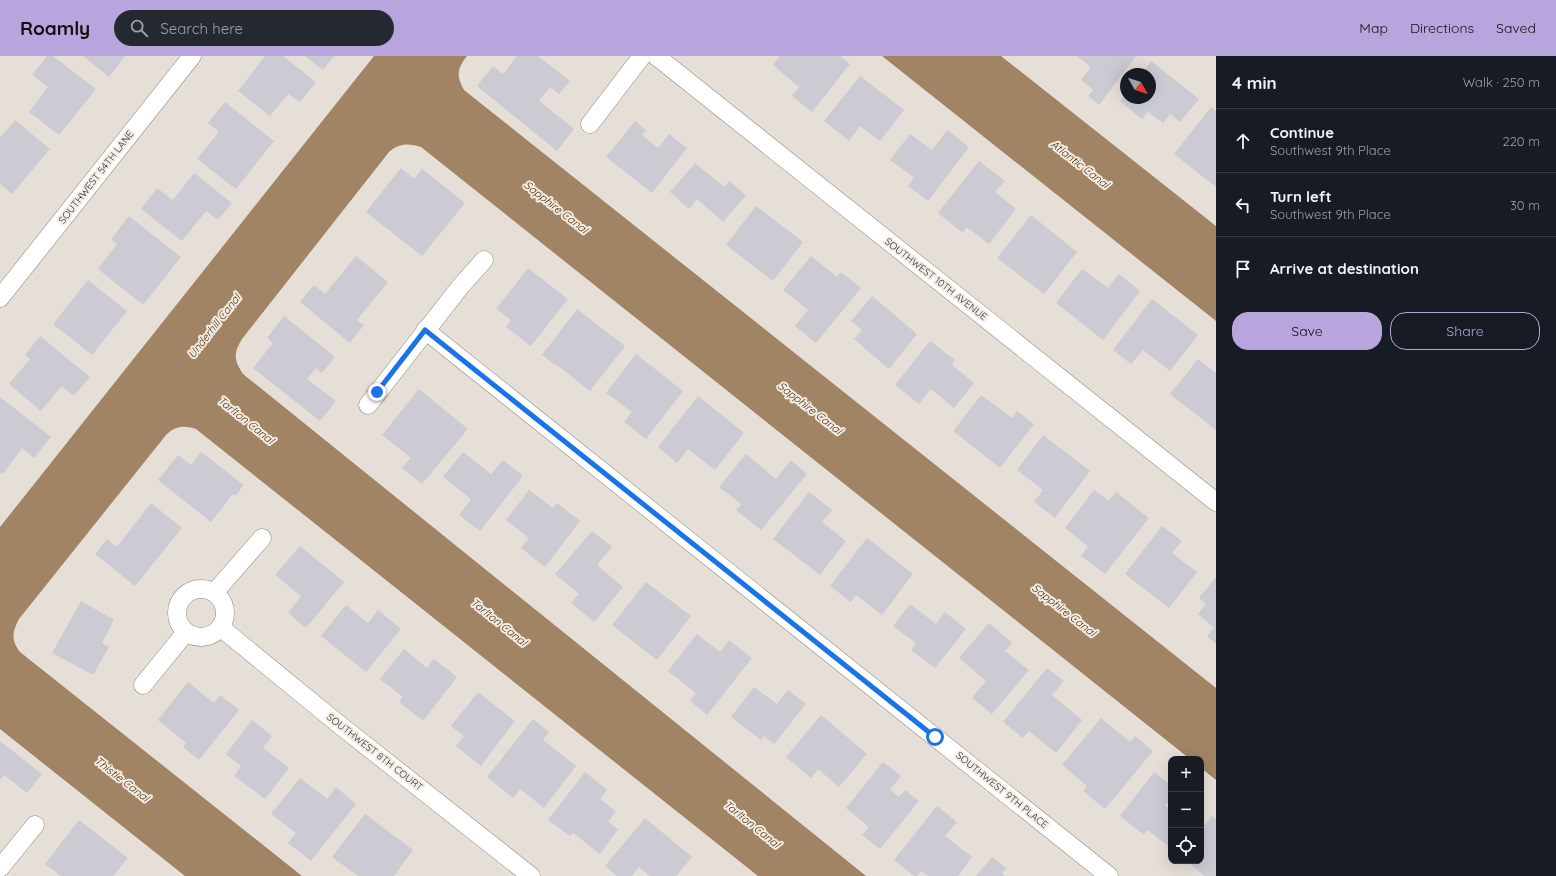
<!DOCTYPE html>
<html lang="en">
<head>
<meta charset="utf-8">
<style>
	:root { --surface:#171b24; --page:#242831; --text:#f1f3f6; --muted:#9ea1a6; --line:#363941; --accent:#b9a5dd }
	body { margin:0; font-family:Quicksand,sans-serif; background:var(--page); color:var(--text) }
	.controls { position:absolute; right:12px; bottom:12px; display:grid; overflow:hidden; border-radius:8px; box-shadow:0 4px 16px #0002 }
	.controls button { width:36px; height:36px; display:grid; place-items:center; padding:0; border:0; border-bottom:1px solid var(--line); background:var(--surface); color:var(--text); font:20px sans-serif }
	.compass { position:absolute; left:1120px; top:12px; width:36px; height:36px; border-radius:50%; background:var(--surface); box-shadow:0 4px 16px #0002; rotate:129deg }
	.stop { position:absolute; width:12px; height:12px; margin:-9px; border:3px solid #1a73e8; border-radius:50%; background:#fff }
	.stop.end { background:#1a73e8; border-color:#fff; box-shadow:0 1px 4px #0008 }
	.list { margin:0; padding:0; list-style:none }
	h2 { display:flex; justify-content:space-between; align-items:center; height:52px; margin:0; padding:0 16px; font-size:17px }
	h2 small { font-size:13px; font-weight:400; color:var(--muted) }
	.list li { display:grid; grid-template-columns:26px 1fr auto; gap:12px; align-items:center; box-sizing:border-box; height:64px; padding:0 16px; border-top:1px solid var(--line) }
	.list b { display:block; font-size:15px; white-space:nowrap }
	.list p { margin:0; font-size:13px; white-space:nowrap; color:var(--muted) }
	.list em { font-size:13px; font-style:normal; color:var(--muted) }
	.actions { display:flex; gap:8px; padding:12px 16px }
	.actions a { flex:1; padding:9px 0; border:1px solid var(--accent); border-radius:16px; text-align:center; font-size:14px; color:var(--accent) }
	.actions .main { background:var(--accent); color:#111 }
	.icon { flex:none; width:22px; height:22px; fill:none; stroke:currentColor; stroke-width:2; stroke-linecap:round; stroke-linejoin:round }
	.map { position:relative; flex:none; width:1216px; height:820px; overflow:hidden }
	header { display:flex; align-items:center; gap:24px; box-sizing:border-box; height:56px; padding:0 20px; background:var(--accent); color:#111 }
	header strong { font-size:19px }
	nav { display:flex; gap:22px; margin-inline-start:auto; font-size:14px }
	.search { width:280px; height:36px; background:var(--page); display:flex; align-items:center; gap:10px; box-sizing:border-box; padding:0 14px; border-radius:22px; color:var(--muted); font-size:15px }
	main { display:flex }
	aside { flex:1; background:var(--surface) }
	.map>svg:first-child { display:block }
	.water { fill:#a08464 }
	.building { fill:#cccad3 }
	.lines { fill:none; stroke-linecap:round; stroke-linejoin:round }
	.street-casing { stroke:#8d8780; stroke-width:19 }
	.street { stroke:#fff; stroke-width:18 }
	.route { stroke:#1a73e8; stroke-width:5 }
	.labels { text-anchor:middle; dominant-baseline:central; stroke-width:4; stroke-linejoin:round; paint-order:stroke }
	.street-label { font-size:10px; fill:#34312f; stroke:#f3ece5 }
	.water-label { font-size:11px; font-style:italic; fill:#4d2f03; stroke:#f3ece5 }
</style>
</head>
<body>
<header>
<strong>Roamly</strong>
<div class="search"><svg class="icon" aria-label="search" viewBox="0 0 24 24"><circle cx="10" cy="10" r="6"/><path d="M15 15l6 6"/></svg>Search here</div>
<nav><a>Map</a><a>Directions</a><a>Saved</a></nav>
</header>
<main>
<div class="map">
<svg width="1216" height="820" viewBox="0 0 1216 820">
	<rect width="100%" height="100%" fill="#e6dfd8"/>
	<!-- water -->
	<path class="water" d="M374,0H467C457,13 456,20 464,34L1216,632V724L1201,712V703H1190L421,91C409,87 399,87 389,96L242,283C233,298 234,304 243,318L866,820H758L196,373C184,369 175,370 166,379L19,563C12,576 11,584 20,596L302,820H185L0,673V471Z
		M882,0H1001L1216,170V265Z"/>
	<!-- building -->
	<path class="building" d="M47,0H53L96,33L59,79L29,56L48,31L32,19Z
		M83,0H125L109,21Z
		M265,0H283L316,26L300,46L288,38L270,60L238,35Z
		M305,0H334L323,14Z
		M517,0H538L570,25L559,38L550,31L539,45L574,73L557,95L477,30L493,10L503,18Z
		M780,0H840L850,8L812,56L792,40L799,31L773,9Z
		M1077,0H1136L1099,49L1088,40L1093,34L1081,24L1091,11Z
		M1151,5L1199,43L1180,66L1170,58L1163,67L1148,56L1142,63L1120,45L1126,38V42H1150V18H1142Z
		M860,20L904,54L880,85L860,70L849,85L824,65Z
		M225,46L274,85L236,133L197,103L219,76L208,67Z
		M1211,51L1216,55V131L1174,98Z
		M15,64L50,93L12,138L0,128V82Z
		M635,65L646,74L642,79L658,92L669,78L687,92L652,137L606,101Z
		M947,74L969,91L928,145L908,130L914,121L890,104L910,78L932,94Z
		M979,105L1005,125L995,136L1016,153L989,188L967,171L963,177L938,157Z
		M695,107L724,131L729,125L746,139L723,166L697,143L689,153L670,136Z
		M401,112L414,123L422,113L465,147L422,200L366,156Z
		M194,117L232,147L218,164L206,155L182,185L141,153L157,132L173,144Z
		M756,150L803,186L773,225L726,189Z
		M1031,159L1077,196L1044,238L997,202Z
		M129,160L181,201L143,249L98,213L117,188L111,183Z
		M356,200L388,226L357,264L364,269L350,287L300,246L314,229L325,238Z
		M811,200L837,221L841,216L861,232L816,287L795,270L808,254L783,234Z
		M528,212L568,243L531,290L506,271L511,264L496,253Z
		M1082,213L1108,232L1119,218L1140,235L1103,284L1056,247Z
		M88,224L127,255L92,299L53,268Z
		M872,240L917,278L889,313L854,283L862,274L851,265Z
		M1152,243L1198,279L1170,315L1143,294L1131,308L1113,294Z
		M577,253L625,290L590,335L556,308L555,309L542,299Z
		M284,260L335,301L322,317L316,312L307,323L336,345L320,365L253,312L273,287L267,282Z
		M40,280L90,321L74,340L62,330L41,355L9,328L30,303L25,299Z
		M930,285L955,304L952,309L974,327L954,352L931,333L919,348L895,329Z
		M636,298L683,335L646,383L624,366L632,356L606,337Z
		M1198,303L1216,317V374L1170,338Z
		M419,333L468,373L422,428L402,412L411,402L382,379Z
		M981,339L1012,362L1017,355L1034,368L1000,412L953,375Z
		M698,340L744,377L715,414L688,393L677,407L658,391Z
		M0,341L51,381L34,402L22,392L3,418L0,416Z
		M1043,379L1090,415L1055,462L1034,446L1043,434L1017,414Z
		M201,396L244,429L235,440L233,438L211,466L158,424L178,399L191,409Z
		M463,396L491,418L503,404L523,420L480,475L459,459L471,443L443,421Z
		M746,398L776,423L791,404L807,418L761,474L736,454L741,448L719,431Z
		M529,434L553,452L557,447L580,465L545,511L521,492L529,482L506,464Z
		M1094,434L1109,445L1116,436L1149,462L1105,518L1081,500L1088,490L1065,472Z
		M809,436L832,454L822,466L846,485L820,519L773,483Z
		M151,447L182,472L135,530L95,498L107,483L117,491Z
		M1162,470L1182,485L1172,497L1197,516L1169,552L1125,518Z
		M592,475L612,491L597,509L623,531L594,566L571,547L579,538L555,518Z
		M867,482L913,518L882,559L856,539L851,546L830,530Z
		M300,490L344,526L306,572L288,557L301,540L275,519Z
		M1216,521V588L1207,580L1214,572L1198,558L1206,548L1199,542Z
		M646,526L691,560L657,604L612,569Z
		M81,545L114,564L102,587L109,591L93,619L52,597Z
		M910,548L936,568L945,556L966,573L935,612L911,594L916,587L893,570Z
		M346,549L368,567L378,554L401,573L366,616L321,580Z
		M989,567L1012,587L1005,595L1029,614L992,658L972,642L986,625L959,602Z
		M697,578L720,596L729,584L752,602L707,659L690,645L696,637L668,615Z
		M404,593L427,612L434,603L457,621L423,665L399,646L403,641L380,623Z
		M1047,612L1064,625L1052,639L1082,664L1056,697L1029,675L1023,682L1003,666Z
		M188,626L214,647L220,639L239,654L199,704L183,691L186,687L158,664Z
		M754,631L777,648L788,634L806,648L774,688L764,680L761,684L731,661Z
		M478,636L515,665L481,710L456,690L464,680L451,670Z
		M821,659L867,698L839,731L818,713L811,722L786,701Z
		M1101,662L1130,686L1135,680L1153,695L1105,753L1083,735L1087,730L1062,709Z
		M533,663L549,676L543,684L576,710L544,752L520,733L513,742L487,721Z
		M252,664L272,680L263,692L289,712L265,743L234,720L241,710L226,698Z
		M0,685L42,718L27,737L4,719L0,724Z
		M883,706L901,720L890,734L899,741L905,734L919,745L880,793L862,779L869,771L846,752Z
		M585,716L607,734L600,743L616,755L608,766L618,773L600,798L573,777L570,780L548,764Z
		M1154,716L1171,729V742L1165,750L1171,754V789L1170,791L1147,774L1144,779L1120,760Z
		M300,722L327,743L336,731L356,748L311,805L288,787L296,777L271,758Z
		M937,750L957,766L945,780L972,801L958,820H928L921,815L917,820H914L894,804Z
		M365,758L413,794L394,820H358L332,801Z
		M1212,760L1216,763V820H1205L1186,805H1201V774Z
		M645,762L692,801L676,820H650L639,811L632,820H617L605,810Z
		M79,764L128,802L113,820H61L45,808Z
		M992,801L1006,812L1002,817L1005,820H976Z"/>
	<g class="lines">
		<!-- street casing -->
		<g class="street-casing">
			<path id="street" d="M656,0L1216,446
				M590,68L642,0
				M0,242L192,0
				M425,274L1109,820
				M368,349L460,231L484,204
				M177 557a24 24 0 1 1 48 0a24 24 0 1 1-48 0Z
				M214,537L262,482
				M220,571L341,670L531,820
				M143,629L186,576
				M0,812L35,769"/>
		</g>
		<!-- street -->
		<use href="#street" class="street"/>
	</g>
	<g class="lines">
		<!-- route -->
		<path class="route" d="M377,336L425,274L935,681"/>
	</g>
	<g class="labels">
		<!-- street labels -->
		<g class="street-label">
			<text transform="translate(96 121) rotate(-52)">SOUTHWEST 54TH LANE</text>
			<text transform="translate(936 223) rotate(38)">SOUTHWEST 10TH AVENUE</text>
			<text transform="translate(375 696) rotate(38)">SOUTHWEST 8TH COURT</text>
			<text transform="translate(1002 734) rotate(39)">SOUTHWEST 9TH PLACE</text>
		</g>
		<!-- water labels -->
		<g class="water-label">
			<text transform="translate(1080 108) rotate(38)">Atlantic Canal</text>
			<text transform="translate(556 151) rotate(38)">Sapphire Canal</text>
			<text transform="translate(214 270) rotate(-52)">Underhill Canal</text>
			<text transform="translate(810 352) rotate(38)">Sapphire Canal</text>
			<text transform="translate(246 364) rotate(39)">Tarlton Canal</text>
			<text transform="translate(1064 554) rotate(38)">Sapphire Canal</text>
			<text transform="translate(499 566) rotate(39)">Tarlton Canal</text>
			<text transform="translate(122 723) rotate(38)">Thistle Canal</text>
			<text transform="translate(752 768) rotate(39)">Tarlton Canal</text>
		</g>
	</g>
</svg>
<div class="controls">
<button>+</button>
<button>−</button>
<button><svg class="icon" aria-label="locate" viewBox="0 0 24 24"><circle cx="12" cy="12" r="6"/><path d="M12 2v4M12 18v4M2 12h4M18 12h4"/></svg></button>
</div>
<svg class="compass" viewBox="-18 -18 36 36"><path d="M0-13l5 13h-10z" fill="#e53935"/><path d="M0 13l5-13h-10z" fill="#9ea1a6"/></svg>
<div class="stop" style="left:935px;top:681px"></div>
<div class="stop end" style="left:377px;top:336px"></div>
</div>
<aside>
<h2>4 min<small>Walk · 250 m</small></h2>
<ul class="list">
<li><svg class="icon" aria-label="ahead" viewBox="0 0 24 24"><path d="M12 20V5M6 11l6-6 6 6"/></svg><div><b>Continue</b><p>Southwest 9th Place</p></div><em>220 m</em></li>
<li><svg class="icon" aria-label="left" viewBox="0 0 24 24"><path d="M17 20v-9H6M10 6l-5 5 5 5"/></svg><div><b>Turn left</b><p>Southwest 9th Place</p></div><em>30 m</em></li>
<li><svg class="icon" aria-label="arrive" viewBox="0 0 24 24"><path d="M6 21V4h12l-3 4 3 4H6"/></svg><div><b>Arrive at destination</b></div></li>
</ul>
<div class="actions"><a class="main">Save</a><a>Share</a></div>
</aside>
</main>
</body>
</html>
